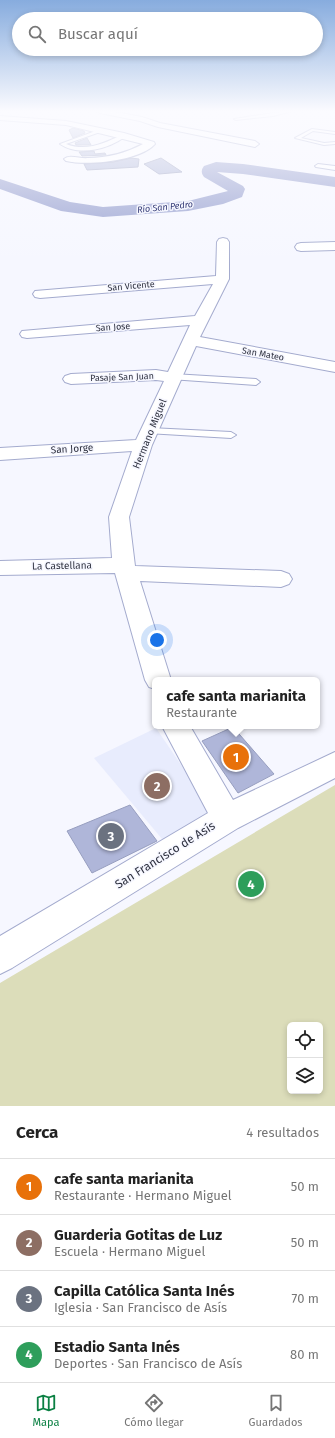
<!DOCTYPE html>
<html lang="es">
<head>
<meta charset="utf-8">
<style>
	:root { --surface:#fff; --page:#f6f6f6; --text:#222; --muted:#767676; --line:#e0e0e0; --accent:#0b8043 }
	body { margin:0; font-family:"Fira Sans",sans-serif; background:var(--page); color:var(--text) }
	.controls { position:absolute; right:12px; bottom:12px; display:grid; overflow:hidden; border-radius:6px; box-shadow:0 2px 6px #0003 }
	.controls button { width:36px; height:36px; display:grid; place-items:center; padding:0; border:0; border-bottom:1px solid var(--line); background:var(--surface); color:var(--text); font:20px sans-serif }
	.you { position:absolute; left:157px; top:640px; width:14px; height:14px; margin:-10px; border:3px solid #fff; border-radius:50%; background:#1a73e8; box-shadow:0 0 0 6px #1a73e833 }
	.badge { display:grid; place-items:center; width:26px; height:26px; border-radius:50%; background:var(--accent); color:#fff; font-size:13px; font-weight:700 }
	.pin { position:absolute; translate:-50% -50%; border:2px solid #fff; box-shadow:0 1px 4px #0006 }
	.popup { position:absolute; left:152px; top:677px; width:168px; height:52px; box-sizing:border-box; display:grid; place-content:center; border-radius:6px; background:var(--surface); filter:drop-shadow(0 1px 3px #0005); font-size:13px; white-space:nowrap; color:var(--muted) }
	.popup b { font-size:15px; color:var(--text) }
	.popup::after { content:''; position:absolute; left:50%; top:100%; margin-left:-8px; border:8px solid transparent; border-top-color:var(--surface) }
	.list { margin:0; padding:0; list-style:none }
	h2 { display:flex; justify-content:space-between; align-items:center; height:52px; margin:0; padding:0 16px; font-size:17px }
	h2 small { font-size:13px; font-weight:400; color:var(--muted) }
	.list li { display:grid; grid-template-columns:26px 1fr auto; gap:12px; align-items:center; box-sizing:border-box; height:56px; padding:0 16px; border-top:1px solid var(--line) }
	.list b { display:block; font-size:15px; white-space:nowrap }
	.list p { margin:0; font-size:13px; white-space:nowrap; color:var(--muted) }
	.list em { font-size:13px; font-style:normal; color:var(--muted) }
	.icon { flex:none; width:22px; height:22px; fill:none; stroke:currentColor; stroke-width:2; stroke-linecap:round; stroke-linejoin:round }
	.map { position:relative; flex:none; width:335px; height:1106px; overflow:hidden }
	.search { position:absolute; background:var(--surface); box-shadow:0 2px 6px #0003; left:12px; right:12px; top:12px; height:44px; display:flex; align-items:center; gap:10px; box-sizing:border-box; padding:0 14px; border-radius:22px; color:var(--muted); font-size:15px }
	.sheet { height:276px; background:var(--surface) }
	nav { display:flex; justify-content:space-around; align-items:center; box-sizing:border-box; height:56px; border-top:1px solid var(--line); background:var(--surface); font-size:11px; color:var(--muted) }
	nav a { display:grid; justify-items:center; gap:2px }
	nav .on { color:var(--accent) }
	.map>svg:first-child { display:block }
	.built { fill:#e8ecfd }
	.green { fill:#dcddba; fill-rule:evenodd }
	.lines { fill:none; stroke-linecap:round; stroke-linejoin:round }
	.river { fill:#97a0d0; fill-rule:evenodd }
	.building { fill:#afb6d9; stroke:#979ebf }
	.lane-casing { stroke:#a4abce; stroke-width:2 }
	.street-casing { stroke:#a4abce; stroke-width:2 }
	.lane { fill:#fff; fill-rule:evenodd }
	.street { fill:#fff; fill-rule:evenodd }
	.labels { text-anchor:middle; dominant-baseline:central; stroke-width:3; stroke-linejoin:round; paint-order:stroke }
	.far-water-label { font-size:9px; font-style:italic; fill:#333975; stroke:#f6f7ff }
	.far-street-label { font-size:9px; fill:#303341; stroke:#f6f7ff }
	.street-label { font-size:10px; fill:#303341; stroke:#f6f7ff }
	.near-street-label { font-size:12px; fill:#303341; stroke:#f6f7ff }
</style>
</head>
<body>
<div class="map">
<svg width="335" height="1106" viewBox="0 0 335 1106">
	<rect width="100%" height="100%" fill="#f6f7ff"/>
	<!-- built -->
	<path class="built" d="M156,728L215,815L163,840L94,758Z"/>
	<!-- green -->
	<path class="green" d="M335,785V1106H0V983ZM290,1025H320V1091H290Z"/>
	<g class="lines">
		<!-- river -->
		<path class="river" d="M216,162L243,164L335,177V187L243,174L217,172L243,186L245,189L242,197L223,204L188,211L103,217L61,211L0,189V179L70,202L103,207L188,201L228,191L204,177C201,173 201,170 204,166Z"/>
	</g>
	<!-- building -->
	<path class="building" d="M73,128L84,131L85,133L73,138L69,130Z
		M87,138L91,145H76L75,143Z
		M94,151L95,154L105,153L106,155L82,156L79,152Z
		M131,158L139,159L138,167L87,170L84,164L113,162Z
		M161,158L182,172L159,174L144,164Z
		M233,727L274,774L238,793L202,741Z
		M130,805L157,841L92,873L67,831Z"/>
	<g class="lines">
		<!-- lane casing -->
		<g class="lane-casing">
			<path id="lane" d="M286,111H292L273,116L236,120L234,119Z
				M101,129L103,131L66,144C87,152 104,143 122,135L126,136C109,149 79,157 60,144Z
				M312,129L335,132V134L313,131L301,138L324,143L335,142V144L324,145L295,138Z
				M318,164L335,166V170L316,167L315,166Z
				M173,374L256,379L260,382L256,385L170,379L169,377L170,375Z
				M150,428L231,432L236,435L231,438L147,433L145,431Z"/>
		</g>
		<!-- street casing -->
		<g class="street-casing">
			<path id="street" d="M96,111H110L142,117L160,123L255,141L259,144L255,147L158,127L140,121L100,113Z
				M0,116L66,121L124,133L154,142L155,144C140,161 87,166 66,161L64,159C69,154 81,159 88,158C107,158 126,153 143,144L66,125L0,120Z
				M223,238L227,239L229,242V279L200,337L335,362V372L196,346L152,445L129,517L135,566L281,571L289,574L292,579L289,584L281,587L140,581L171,680H155V689L149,687L145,680L115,573L0,575V561L112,558L109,517L132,451L0,460V448L136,440L164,381L156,380L71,384L65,382L63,379L65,376L71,374L156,370L168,372L190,325L27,338L22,337L20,334L22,331L195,316L213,284L40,298L35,297L33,294L35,291L216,276L217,242L219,239Z
				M335,242V250L301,251L297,250L295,247L297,244L301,243Z
				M162,726H190L233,800L335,752V778L238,828L12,968L0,974V936L208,813Z"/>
		</g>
		<!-- lane -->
		<use href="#lane" class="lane"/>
		<!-- street -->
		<use href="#street" class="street"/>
	</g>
	<!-- sky -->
	<linearGradient id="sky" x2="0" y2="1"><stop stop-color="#87acde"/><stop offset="0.42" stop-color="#fbfbff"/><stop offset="1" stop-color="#fbfbff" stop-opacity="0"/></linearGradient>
	<rect width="335" height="265" fill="url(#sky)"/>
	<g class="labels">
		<!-- far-water labels -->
		<g class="far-water-label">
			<text transform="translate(165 207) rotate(-6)">Río San Pedro</text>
		</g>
		<!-- far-street labels -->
		<g class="far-street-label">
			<text transform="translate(131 286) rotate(-5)">San Vicente</text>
			<text transform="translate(113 327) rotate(-4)">San Jose</text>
			<text transform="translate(263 354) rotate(10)">San Mateo</text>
			<text transform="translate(122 377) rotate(-2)">Pasaje San Juan</text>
		</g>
		<!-- street labels -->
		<g class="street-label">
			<text transform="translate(150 434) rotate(-68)">Hermano Miguel</text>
			<text transform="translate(72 449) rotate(-4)">San Jorge</text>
			<text transform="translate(62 566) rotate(-1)">La Castellana</text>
		</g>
		<!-- near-street labels -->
		<g class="near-street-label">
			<text transform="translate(165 855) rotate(-32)">San Francisco de Asís</text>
		</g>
	</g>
</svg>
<div class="controls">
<button><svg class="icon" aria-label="locate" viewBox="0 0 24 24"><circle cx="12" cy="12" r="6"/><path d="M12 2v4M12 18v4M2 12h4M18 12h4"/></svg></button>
<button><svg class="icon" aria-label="layers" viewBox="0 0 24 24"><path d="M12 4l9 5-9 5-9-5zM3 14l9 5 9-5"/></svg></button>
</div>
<div class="you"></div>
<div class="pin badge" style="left:236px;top:757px;background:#e8710a">1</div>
<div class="popup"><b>cafe santa marianita</b>Restaurante</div>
<div class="pin badge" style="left:157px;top:786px;background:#8d6e63">2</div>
<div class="pin badge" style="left:111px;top:836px;background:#6b7280">3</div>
<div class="pin badge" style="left:251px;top:884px;background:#2e9e5b">4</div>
<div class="search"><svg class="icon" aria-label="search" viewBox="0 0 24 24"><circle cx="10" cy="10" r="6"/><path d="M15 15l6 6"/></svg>Buscar aquí</div>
</div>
<section class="sheet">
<h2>Cerca<small>4 resultados</small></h2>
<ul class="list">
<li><span class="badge" style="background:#e8710a">1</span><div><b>cafe santa marianita</b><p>Restaurante · Hermano Miguel</p></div><em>50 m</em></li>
<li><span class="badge" style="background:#8d6e63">2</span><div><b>Guarderia Gotitas de Luz</b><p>Escuela · Hermano Miguel</p></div><em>50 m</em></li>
<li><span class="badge" style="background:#6b7280">3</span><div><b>Capilla Católica Santa Inés</b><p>Iglesia · San Francisco de Asís</p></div><em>70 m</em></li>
<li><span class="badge" style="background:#2e9e5b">4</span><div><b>Estadio Santa Inés</b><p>Deportes · San Francisco de Asís</p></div><em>80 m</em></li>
</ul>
</section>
<nav>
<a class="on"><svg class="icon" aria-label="map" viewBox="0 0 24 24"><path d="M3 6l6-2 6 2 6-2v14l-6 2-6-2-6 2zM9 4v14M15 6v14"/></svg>Mapa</a>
<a><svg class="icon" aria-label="directions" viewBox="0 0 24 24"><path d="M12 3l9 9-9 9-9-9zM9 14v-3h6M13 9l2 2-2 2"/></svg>Cómo llegar</a>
<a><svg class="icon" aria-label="saved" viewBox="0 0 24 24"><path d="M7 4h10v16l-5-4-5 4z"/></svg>Guardados</a>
</nav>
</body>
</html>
